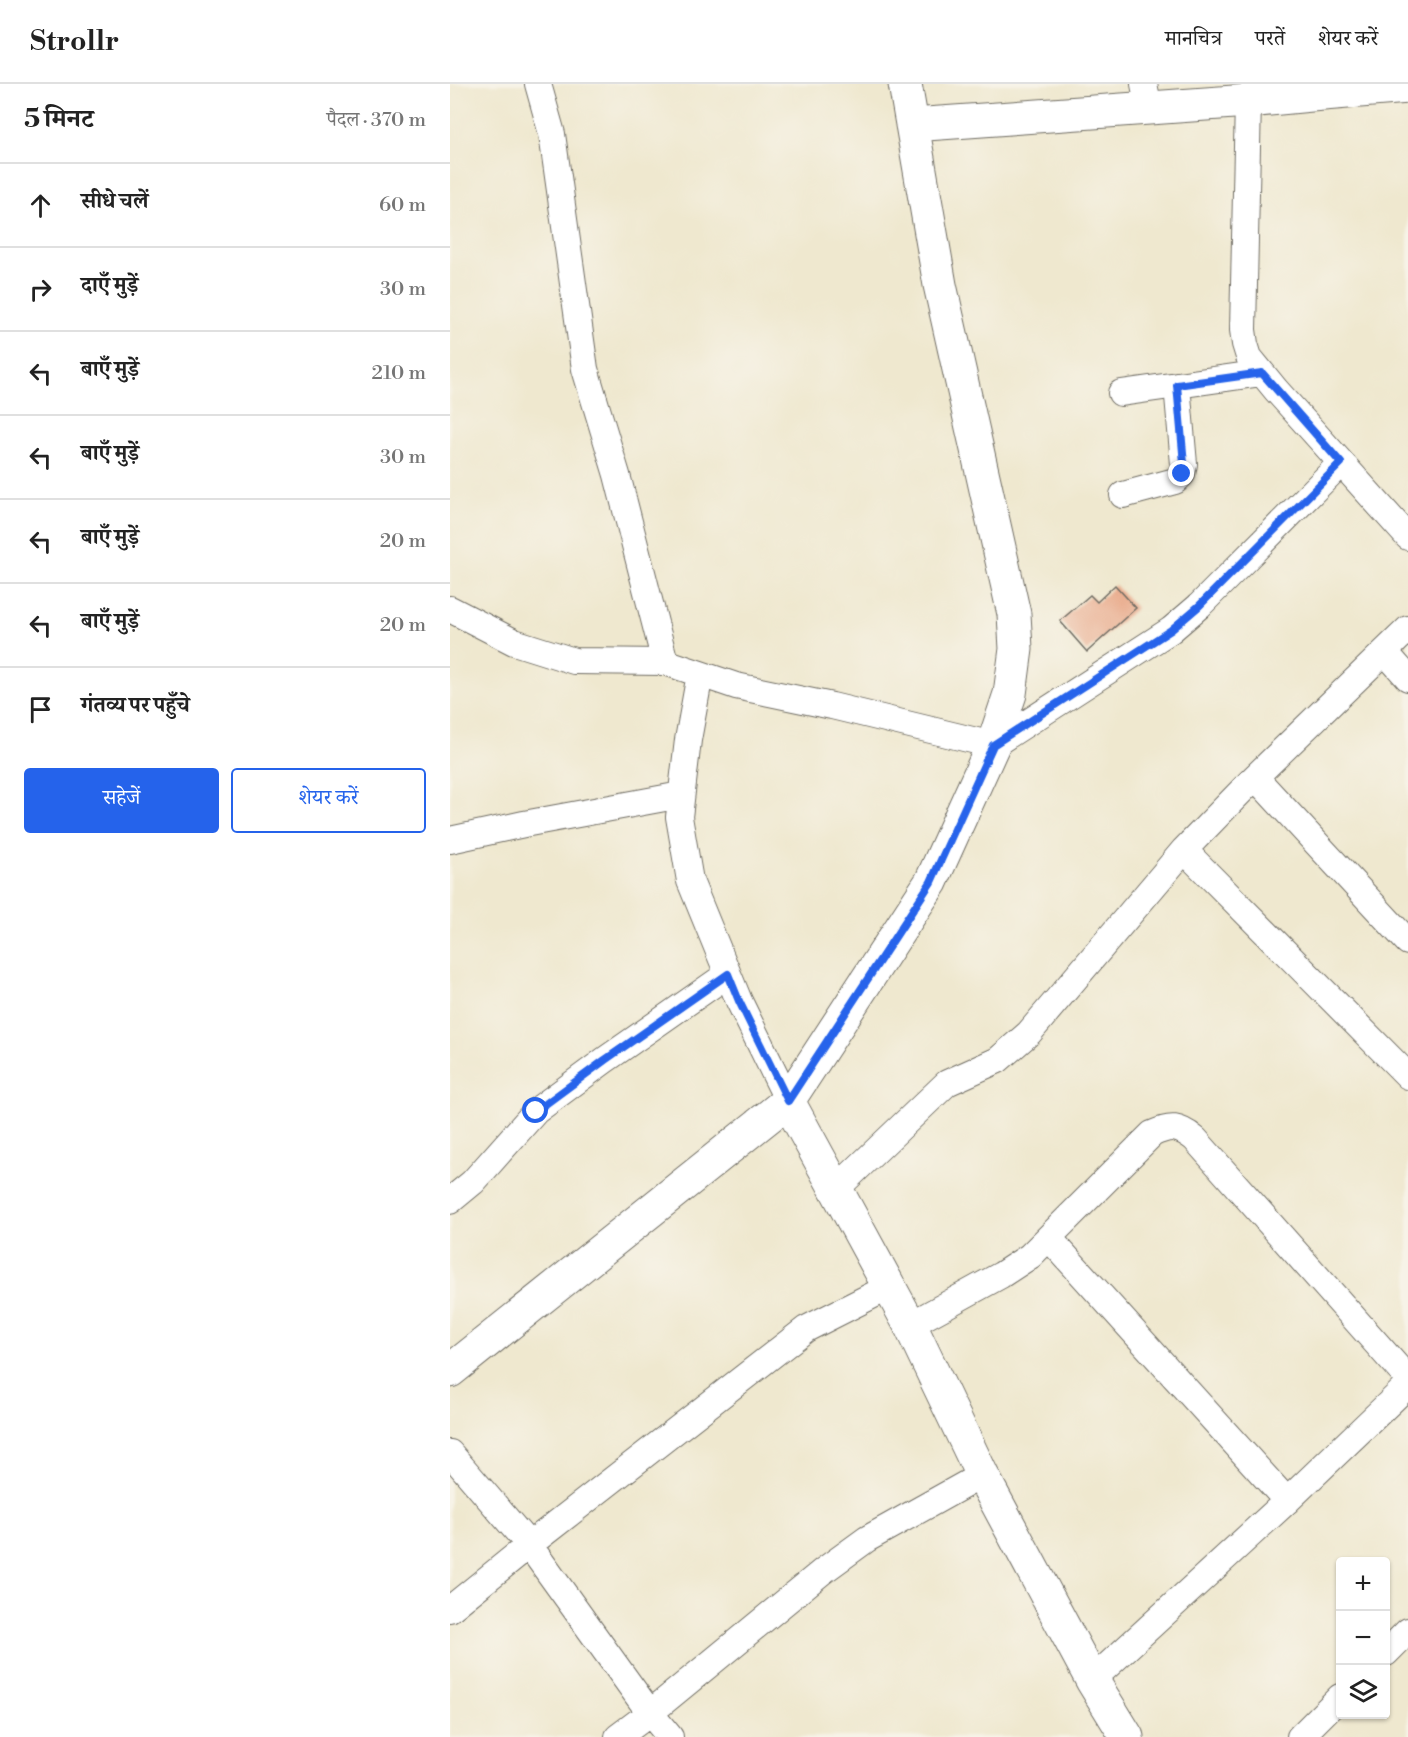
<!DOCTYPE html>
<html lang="hi">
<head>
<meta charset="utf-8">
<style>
	:root { --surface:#fff; --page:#f6f6f6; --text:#222; --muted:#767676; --line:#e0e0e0; --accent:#2563eb }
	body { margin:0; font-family:"Libre Bodoni","Noto Serif Devanagari",serif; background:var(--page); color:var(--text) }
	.controls { position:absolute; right:18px; bottom:18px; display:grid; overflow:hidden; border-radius:6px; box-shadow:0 2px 4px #0004 }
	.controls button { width:54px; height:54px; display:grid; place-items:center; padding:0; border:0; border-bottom:2px solid var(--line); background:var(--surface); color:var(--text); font:30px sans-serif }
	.stop { position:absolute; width:18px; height:18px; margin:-14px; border:4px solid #2563eb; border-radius:50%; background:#fff }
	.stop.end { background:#2563eb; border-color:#fff; box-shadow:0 2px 6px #0008 }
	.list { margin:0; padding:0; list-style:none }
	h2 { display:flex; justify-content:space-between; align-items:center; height:78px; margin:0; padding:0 24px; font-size:26px }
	h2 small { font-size:20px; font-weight:400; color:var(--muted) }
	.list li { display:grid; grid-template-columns:39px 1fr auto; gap:18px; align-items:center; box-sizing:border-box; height:84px; padding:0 24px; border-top:2px solid var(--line) }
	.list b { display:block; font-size:22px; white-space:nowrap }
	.list em { font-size:20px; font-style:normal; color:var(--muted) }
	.actions { display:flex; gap:12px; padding:18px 24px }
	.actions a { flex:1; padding:14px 0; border:2px solid var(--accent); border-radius:6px; text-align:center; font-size:21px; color:var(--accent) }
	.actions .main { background:var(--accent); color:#fff }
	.icon { flex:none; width:33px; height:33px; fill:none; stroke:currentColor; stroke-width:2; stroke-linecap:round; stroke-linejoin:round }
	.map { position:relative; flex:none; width:958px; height:1653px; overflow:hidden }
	header { display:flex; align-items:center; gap:36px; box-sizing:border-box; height:84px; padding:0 30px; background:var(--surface); border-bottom:2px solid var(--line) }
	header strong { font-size:28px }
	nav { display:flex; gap:33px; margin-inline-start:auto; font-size:21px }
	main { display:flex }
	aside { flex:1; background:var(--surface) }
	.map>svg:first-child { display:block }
	.building { fill:#e9ab8c }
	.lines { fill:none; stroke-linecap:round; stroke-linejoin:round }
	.street-casing { stroke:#706d64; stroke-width:28 }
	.secondary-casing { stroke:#706d64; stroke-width:35 }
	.street { stroke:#fff; stroke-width:26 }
	.secondary { stroke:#fff; stroke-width:33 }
	.route { stroke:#2563eb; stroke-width:8 }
</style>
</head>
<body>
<header>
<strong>Strollr</strong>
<nav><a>मानचित्र</a><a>परतें</a><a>शेयर करें</a></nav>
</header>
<main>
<aside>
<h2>5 मिनट<small>पैदल · 370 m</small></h2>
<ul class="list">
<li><svg class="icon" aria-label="ahead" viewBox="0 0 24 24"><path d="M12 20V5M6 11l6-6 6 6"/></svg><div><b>सीधे चलें</b></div><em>60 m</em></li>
<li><svg class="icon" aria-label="right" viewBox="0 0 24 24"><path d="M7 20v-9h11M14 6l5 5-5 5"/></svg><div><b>दाएँ मुड़ें</b></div><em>30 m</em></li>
<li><svg class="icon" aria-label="left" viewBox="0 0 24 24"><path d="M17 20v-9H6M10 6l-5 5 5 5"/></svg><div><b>बाएँ मुड़ें</b></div><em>210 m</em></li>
<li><svg class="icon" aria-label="left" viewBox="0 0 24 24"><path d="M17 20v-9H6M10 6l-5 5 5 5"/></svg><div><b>बाएँ मुड़ें</b></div><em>30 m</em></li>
<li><svg class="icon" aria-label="left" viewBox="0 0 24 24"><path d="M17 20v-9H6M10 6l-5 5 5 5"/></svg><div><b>बाएँ मुड़ें</b></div><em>20 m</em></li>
<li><svg class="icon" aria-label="left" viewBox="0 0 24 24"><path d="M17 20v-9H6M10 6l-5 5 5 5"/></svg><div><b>बाएँ मुड़ें</b></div><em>20 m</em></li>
<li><svg class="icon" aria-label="arrive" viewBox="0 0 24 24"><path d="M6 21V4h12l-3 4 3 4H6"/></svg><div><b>गंतव्य पर पहुँचे</b></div></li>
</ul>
<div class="actions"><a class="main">सहेजें</a><a>शेयर करें</a></div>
</aside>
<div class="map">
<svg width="958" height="1653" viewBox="0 0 958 1653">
	<rect width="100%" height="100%" fill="#f7f3e8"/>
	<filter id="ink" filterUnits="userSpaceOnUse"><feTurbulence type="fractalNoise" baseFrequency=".0167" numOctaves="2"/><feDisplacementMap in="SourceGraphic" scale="12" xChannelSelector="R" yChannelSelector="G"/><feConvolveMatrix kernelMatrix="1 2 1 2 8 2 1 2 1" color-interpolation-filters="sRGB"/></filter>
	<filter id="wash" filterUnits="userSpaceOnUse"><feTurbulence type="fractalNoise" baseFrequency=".008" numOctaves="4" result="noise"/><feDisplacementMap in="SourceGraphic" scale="24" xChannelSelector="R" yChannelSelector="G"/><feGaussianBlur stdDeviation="1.35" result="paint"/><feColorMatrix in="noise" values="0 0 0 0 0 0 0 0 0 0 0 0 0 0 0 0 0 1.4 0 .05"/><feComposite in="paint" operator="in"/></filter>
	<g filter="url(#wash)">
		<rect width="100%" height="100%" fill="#efe8cf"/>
		<g id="blocks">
			<!-- building -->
			<path class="building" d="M665,501L686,524L637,568L610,537L640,511L647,518Z"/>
		</g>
	</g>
	<g filter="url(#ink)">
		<use href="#blocks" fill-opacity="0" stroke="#706d64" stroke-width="1.5"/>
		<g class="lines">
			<!-- street casing -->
			<g class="street-casing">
				<path id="street" d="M88,0L102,50L135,285L167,391L215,578
					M694,0L699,24
					M798,17L793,246L795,260L799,273L826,306L958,453
					M671,309L812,289
					M673,411L725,397L732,390L734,380L727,301
					M0,525L64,558L124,577L215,578L286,602L382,622L543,661L721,546L749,522L891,379
					M935,568L958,594
					M250,590L238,656L229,733L240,797L289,917L338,1017
					M805,693L958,858
					M0,756L74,740L231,711
					M734,766L958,992
					M386,1105L497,999L548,976L579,949L734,766L805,693L958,545
					M0,1117L23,1098L86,1027L155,976L278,890
					M599,1154L837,1417
					M460,1241L551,1191L580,1172L702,1050C721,1041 729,1042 745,1055L958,1295
					M0,1369L79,1461L200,1629L220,1653
					M0,1525L79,1461L356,1245L439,1203
					M936,1569L958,1547
					M642,1596L837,1417L958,1301
					M168,1653L200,1629L373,1487L417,1455L532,1391
					M850,1653L890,1613"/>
			</g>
			<!-- secondary casing -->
			<g class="secondary-casing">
				<path id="secondary" d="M462,41L798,17L861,11L958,3
					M338,1017L481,798L543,661L560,610L566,565L564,530L490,201L455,0
					M0,1287L338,1017L460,1241L532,1391L642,1596L677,1653"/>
			</g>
			<!-- street -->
			<use href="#street" class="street"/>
			<!-- secondary -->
			<use href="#secondary" class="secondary"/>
		</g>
	</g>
	<g class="lines" filter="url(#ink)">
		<!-- route -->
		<path class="route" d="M86,1027L155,976L278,890L289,917L338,1017L481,798L543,661L721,546L749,522L891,379L812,289L727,301L734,380L732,390"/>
	</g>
</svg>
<div class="controls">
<button>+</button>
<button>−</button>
<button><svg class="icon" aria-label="layers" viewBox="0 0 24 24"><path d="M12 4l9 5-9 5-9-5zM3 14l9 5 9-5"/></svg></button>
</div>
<div class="stop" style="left:86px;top:1027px"></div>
<div class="stop end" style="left:732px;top:390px"></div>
</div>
</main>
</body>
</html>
